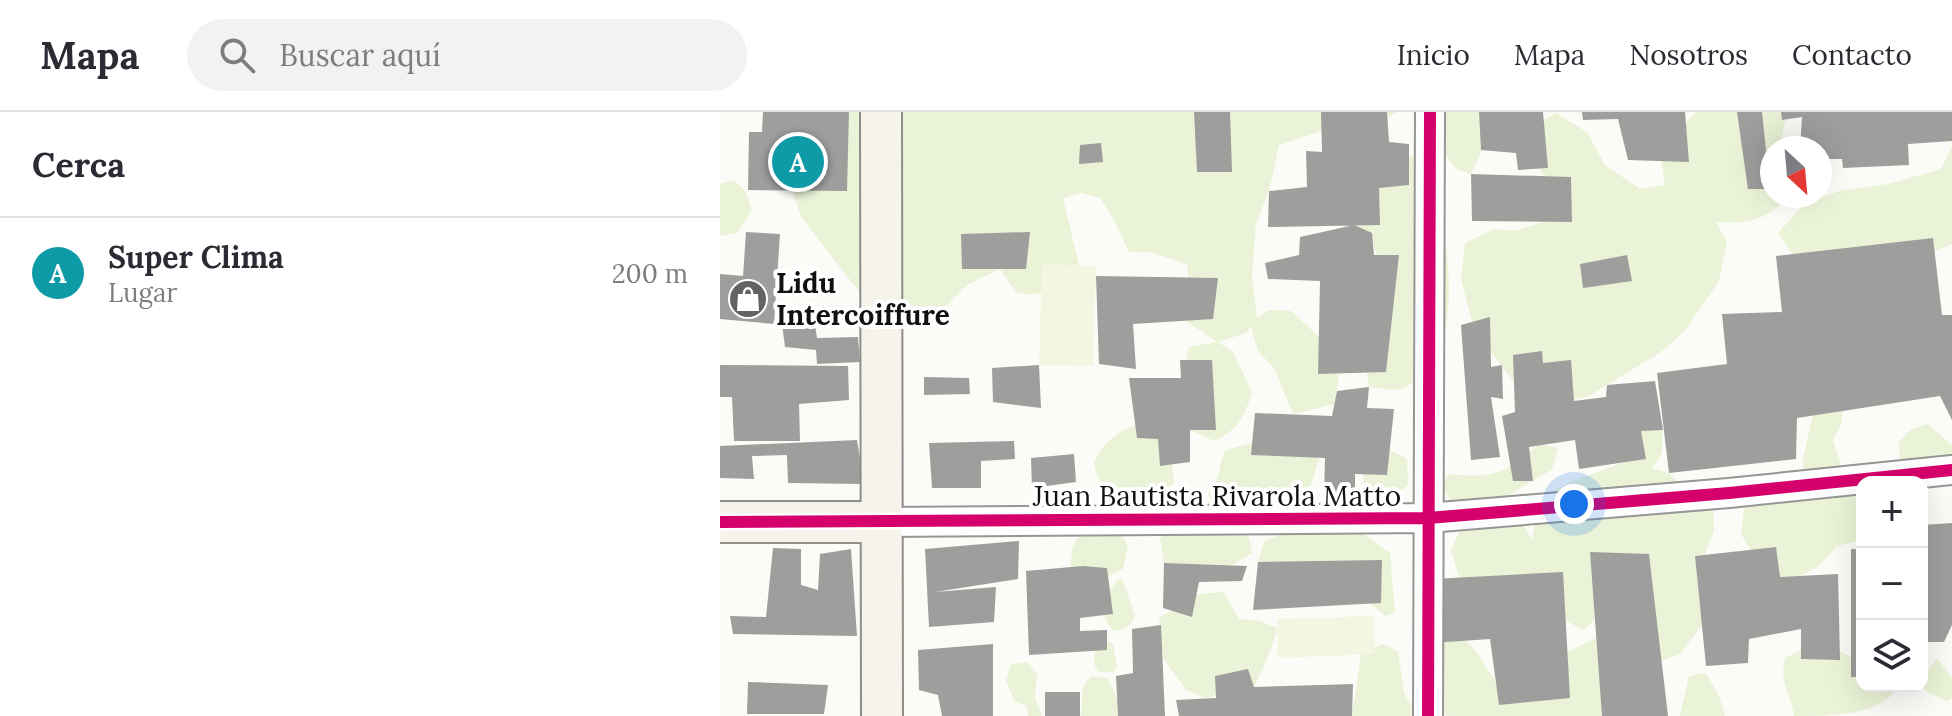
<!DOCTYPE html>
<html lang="es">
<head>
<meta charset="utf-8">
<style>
	:root { --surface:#fff; --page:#f2f2f3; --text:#2b2b33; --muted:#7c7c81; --line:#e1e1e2; --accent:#636362 }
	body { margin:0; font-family:Lora,serif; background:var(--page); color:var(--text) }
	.controls { position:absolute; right:24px; bottom:24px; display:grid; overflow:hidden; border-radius:16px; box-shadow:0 8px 32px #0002 }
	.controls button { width:72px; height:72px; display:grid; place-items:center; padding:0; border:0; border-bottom:2px solid var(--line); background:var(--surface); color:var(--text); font:40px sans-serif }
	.compass { position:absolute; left:1040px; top:24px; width:72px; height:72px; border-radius:50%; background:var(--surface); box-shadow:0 8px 32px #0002; rotate:154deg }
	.you { position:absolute; left:854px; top:392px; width:28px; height:28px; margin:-20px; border:6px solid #fff; border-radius:50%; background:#1a73e8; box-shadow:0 0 0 12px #1a73e833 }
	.badge { display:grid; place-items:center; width:52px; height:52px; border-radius:50%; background:var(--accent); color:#fff; font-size:26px; font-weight:700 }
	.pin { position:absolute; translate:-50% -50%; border:4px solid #fff; box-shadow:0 2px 8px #0006 }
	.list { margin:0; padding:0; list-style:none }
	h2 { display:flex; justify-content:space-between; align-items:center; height:104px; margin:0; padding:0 32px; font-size:34px }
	h2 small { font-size:26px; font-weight:400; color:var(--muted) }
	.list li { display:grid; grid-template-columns:52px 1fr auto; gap:24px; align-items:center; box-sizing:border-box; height:112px; padding:0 32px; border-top:2px solid var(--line) }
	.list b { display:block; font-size:30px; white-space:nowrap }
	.list p { margin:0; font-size:26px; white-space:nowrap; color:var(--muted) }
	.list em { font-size:26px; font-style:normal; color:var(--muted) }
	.icon { flex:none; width:44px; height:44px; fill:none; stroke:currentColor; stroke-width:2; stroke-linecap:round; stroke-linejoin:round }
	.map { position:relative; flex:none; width:1232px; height:604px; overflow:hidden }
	header { display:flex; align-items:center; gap:48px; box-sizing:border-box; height:112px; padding:0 40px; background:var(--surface); border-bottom:2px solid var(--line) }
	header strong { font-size:38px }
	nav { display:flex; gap:44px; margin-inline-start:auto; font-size:28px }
	.search { width:560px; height:72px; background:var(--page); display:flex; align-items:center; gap:20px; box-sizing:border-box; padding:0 28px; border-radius:44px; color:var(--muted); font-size:30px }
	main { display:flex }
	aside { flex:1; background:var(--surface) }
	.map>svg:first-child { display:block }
	.green { fill:#eaf3d7 }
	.pitch { fill:#f3f6e0 }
	.building { fill:#a09e9c }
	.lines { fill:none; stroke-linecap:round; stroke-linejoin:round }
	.street-casing { stroke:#979695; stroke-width:32 }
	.secondary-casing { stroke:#8d8d8b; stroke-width:44 }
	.street { stroke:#fffefe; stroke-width:28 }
	.secondary { stroke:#f6f3eb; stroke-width:40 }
	.cycleway-casing { stroke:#fff; stroke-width:17 }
	.cycleway { stroke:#d6006c; stroke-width:12 }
	.labels { text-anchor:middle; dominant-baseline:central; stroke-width:8; stroke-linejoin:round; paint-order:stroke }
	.poi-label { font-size:28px; font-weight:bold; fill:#111; stroke:#fff; text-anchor:start }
	.street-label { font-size:28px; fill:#111; stroke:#fff }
</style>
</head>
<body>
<header>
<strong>Mapa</strong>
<div class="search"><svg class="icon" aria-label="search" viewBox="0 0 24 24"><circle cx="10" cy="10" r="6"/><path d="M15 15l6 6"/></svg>Buscar aquí</div>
<nav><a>Inicio</a><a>Mapa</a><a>Nosotros</a><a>Contacto</a></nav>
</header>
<main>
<aside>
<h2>Cerca<small></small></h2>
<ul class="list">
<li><span class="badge" style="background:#0f9aa8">A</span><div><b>Super Clima</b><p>Lugar</p></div><em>200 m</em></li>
</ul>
</aside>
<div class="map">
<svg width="1232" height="604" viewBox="0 0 1232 604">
	<rect width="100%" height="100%" fill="#fcfbf7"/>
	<!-- green -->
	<path class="green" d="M95,0H677L651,13L601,19L559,33L549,79L536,111L532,165L537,206L549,198L571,199L610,235L619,261L615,292L573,302L554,256L538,239L531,215L526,221L498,230L513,240L532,280C524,306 519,317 494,329L470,318L469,264L466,248L469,235L497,230L466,209L470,179L467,152L430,140H409L392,104L380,86L361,81L343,86L359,153C338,177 329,185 297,181L280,157L247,173L226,194L183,205L148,191L81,105L68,64Z
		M716,0H779L751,62L736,57L715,28Z
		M976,0H1067L1060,36H1052V84H1068C1051,107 1023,113 996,110L1007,130L999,169L964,220L938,242L867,285L835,290L801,279L765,232L751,206L741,167L745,131L774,117L795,119L822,110L824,65L804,19L836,1L867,20L885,53L920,77L945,73L940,39Z
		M1232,34V132L1194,148L1121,161L1072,142L1058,121L1085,91L1123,78L1168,72L1221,57Z
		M707,43C721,101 750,210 704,258C698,265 690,275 680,277C671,279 658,276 649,275L640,221L660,151L653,131L634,113L637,73L681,46Z
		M14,68L26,80L32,99L17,121L0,124V72Z
		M1124,289L1121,312L1113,328L1121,352L1119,370L1142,376V428L1117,434L1100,453L1080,464L1060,465L1035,445L1021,422L1024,397L1035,385L1083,364V346L1093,303Z
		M930,298L943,313L942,341L932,356L949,361L962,374L993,391L994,418L977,465L982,513L960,542L941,549L887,460L874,493L875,508L864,518L846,509L756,480L739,465L731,439L739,419L761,399L733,393L721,373L730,362C777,367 783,361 819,332L838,336L832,358C811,368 795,381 774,390L805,416L812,429L819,386L853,369L907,349V327Z
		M1208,312L1232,333V367L1229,372L1202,375V370L1180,356L1179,330L1191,317Z
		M415,314L439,321L452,352L454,371C436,387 392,394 379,368C376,363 375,355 374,350C385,330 394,321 415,314Z
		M532,331L599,346C597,353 595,362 592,370C582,393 551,402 528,397C515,395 504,391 491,390L488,381C504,362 496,355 506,338Z
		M670,338L687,347L688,373L672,386L659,389L645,380L643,362Z
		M395,411L408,434L403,457L376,470L351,455C351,418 363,421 395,411Z
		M451,414L519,417L529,426L532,441L498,461L444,451L440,427Z
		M629,416L651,427L670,441L675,500L666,504L650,492L641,474L548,464L538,450L544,429L562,422Z
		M402,466L415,504C411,515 405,518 393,519C377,500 383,479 402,466Z
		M504,480L519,507L540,509L557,516C557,525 539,566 534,575L486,586L466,578L443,546L439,506L477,482Z
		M707,514L738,521L756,539L776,570L803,577L847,540L876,526L877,537L892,578L894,604H730L713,600Z
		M382,526L393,532L397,554L394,560H378C370,546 375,539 382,526Z
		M662,532L678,539L684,580L692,596L691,604H632L641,542Z
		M1093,532L1120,539L1142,552V574H1178C1163,604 1110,604 1074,604C1071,579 1059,574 1065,546Z
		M1217,546L1232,566V586L1227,589L1205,579L1202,568Z
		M307,550L317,563L315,586L322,604H308L306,593L295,590L286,569L291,552Z
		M986,561L999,584L1005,604H960L969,564Z
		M371,564L388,566L397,587L398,604H361L363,575Z"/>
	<!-- pitch -->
	<path class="pitch" d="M322,152L376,154L373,254L319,253Z
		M654,504L655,542L558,546L557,507Z"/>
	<!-- building -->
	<path class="building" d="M43,0H129L127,79L28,78L29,20H42Z
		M474,0H510L512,60H477Z
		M601,0H667L669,30L689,32V73L659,76L660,113L548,115L549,79L587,75L586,39L602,40Z
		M759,0H823L828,56L798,58L796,41L761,38Z
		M862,0H965L969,50L908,48L898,7L863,8Z
		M1017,0H1042L1050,77H1028Z
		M1061,0H1232V29L1188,32L1189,53L1123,56L1122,47H1100V36H1080L1082,5L1062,8Z
		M381,31L383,50L359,52L360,33Z
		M751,62L851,65L852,110L752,109Z
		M634,113L652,121L654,143H679L666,260L598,262L600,169L548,167L545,151L579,143L580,125Z
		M26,120L60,122L54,212L0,207V162L23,164Z
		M310,120L306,157H242L241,122Z
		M1213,126L1222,203H1232V308L1220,284L1077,306L1076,347L949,361L937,261L1007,252L1002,202L1062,200L1056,144Z
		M907,143L912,169L863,176L860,152Z
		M376,164L498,166L493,207L413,212L416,257L379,252Z
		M770,205L771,255L782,253L783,287L771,285L780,345L751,348L741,213Z
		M94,207L97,226L138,225L140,250L97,252L96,238L65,235L62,212Z
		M822,239L823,251L851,248L854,289L886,285L887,273L935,269L943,318L921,319L926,347L859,357L855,328L809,335L813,369H793L782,304L795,300L793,243Z
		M460,248H492L496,318H470V350L440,354L438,327L417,326L409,266H461Z
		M0,253L128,254L129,288L79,292L80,329H14L12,285H0Z
		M319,253L321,296L273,290L272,256Z
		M204,265L249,266L250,282L204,283Z
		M649,275L647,296L674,297L667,363L635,362V381H604L605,346L531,343L535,301L612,304L617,279Z
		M137,328L144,372L68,371L67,343L32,344L34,367L0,366V334Z
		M294,329L295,347L261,349V376H212L209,331Z
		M354,342L356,370L312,376L311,346Z
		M1232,411V513L1224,530H1202V413Z
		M299,429L298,467L215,480L276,475L274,510L209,515L205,437Z
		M1056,435L1060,465L1118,462L1120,548L1081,547V517L1029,527L1028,551L986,554L975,444Z
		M53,436L81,437V473L98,478L100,442L131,437L137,524L13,522L10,504L46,505Z
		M1131,437H1142V565H1131Z
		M870,440L929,442L948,604H882Z
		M662,448L661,491L533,498L538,450Z
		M444,451L527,454L522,469L479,470L472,505L443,496Z
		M363,454L387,456L393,502L360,506V519L387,518V538L309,543L306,459Z
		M843,460L850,586L779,593L770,527L713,531V467Z
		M441,513L445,604H398L396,564L413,561L412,517Z
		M273,532V604H222L218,583L199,578L198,538Z
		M528,557L534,575L633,572L632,604H459L456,588L496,586L495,564Z
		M28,570L108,573L104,602H27Z
		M325,580H360V604H325Z"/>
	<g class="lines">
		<!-- street casing -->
		<g class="street-casing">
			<path id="street" d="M163,410L708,406L1009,381L1232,358
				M708,604L710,0"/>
		</g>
		<!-- secondary casing -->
		<g class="secondary-casing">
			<path id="secondary" d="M161,0L162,604
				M0,410H163"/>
		</g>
		<!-- street -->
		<use href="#street" class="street"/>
		<!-- secondary -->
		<use href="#secondary" class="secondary"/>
		<!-- cycleway casing -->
		<g class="cycleway-casing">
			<path id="cycleway" d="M0,410L708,406L1009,381L1232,358
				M708,604L710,0"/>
		</g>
		<!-- cycleway -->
		<use href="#cycleway" class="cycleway"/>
	</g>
	<!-- icons -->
	<defs>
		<g id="shop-disc" transform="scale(2)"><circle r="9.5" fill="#636362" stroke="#fff"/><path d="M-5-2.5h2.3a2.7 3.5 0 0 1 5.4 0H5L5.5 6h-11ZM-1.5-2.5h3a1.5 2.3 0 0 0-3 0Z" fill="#fff"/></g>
	</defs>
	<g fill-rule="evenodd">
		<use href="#shop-disc" x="28" y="187"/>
	</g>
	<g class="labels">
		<!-- poi labels -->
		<g class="poi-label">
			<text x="56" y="171">Lidu<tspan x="56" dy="32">Intercoiffure</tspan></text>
		</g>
		<!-- street labels -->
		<g class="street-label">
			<text x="497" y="384">Juan Bautista Rivarola Matto</text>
		</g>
	</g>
</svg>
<div class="controls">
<button>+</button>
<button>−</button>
<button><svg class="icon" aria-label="layers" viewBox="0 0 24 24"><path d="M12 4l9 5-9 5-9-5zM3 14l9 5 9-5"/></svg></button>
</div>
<svg class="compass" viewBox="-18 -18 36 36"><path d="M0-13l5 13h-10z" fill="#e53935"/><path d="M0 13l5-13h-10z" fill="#7c7c81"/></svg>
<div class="you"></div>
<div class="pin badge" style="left:78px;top:50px;background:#0f9aa8">A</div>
</div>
</main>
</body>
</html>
